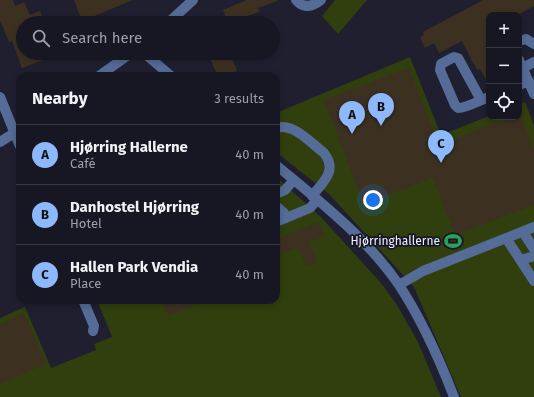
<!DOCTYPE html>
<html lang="en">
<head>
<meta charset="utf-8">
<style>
	:root { --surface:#171724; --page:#242431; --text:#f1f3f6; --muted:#9e9fa6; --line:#363641; --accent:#8db9fc }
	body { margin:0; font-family:"Fira Sans",sans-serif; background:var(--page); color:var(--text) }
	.controls { position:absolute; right:12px; top:12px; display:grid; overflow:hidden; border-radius:8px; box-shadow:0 2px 6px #0003 }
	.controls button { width:36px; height:36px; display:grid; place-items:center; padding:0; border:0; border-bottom:1px solid var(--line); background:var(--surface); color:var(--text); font:20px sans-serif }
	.you { position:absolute; left:373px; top:200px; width:14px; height:14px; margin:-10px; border:3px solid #fff; border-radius:50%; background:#1a73e8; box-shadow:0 0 0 6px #1a73e833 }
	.badge { display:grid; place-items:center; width:26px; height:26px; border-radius:50%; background:var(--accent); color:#111; font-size:13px; font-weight:700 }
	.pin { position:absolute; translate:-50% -33px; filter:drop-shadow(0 1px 2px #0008) }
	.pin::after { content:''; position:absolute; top:21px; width:14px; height:12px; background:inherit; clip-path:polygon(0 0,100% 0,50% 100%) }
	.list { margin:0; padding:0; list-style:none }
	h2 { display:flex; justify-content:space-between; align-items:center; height:52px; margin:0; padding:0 16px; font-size:17px }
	h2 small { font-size:13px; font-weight:400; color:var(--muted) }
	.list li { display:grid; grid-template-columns:26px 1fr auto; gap:12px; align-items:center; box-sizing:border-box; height:60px; padding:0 16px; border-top:1px solid var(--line) }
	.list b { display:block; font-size:15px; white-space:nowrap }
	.list p { margin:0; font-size:13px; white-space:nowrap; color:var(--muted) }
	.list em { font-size:13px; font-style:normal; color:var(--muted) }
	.icon { flex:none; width:22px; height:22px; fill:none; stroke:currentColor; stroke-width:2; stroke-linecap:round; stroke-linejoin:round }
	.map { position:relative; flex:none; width:534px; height:397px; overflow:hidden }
	.search { position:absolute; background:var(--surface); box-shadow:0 2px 6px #0003; left:16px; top:16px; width:264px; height:44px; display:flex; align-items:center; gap:10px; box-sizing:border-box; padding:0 14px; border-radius:22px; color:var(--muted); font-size:15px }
	.panel { position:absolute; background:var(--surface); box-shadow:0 2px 6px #0003; left:16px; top:72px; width:264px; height:232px; border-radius:12px }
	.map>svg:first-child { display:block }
	.green { fill:#303f0d }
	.building { fill:#3c3121 }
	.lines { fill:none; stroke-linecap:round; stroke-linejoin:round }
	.minor { stroke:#546c97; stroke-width:10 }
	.labels { text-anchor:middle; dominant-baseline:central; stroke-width:3.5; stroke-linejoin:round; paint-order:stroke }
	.poi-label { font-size:12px; fill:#f0f1fd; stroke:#161626; text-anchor:end }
</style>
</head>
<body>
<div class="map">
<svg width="534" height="397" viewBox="0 0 534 397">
	<rect width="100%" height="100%" fill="#1f1f30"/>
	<!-- green -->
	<path class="green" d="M335,0H367L338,34L322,16Z
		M410,57L441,135L489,116V117H519V104L525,102L534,125V397H461L414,287L329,194L276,152V113Z
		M276,177L320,216L381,283L397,305L418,342L441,397H0V318L25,307L51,368L96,350L94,344L112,337L97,300H276Z"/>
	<!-- building -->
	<path class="building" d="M0,0H13L15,6L24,2L30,15L40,11L45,23H23V53L59,54L22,68L12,41L9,42L0,20Z
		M74,0H133L82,21Z
		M247,0H277V1L258,8L260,12L247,16L250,23H228L223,10Z
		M483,0H534V6L518,15H489V85L480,69L477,70L462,41L439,53L434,43L425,48L420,37L424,35L423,32Z
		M207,53H230L237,71L226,76H218Z
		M409,68L439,145L512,117H519V114H520L534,149V205L455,235L433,178L364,204L324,100Z
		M318,222L324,236L310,242L317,262L306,266L299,247L276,256V239Z
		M162,300H206L168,316Z
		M24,313L46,364L0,384V324Z"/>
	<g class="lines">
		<!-- minor -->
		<path class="minor" d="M296,0C303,9 312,7 321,0
			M168,23L193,0
			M519,41L526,39L534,44
			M144,53L171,76
			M519,60L534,94
			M523,68L534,62
			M99,76L131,53
			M519,85L529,81
			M0,97L20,146
			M481,100L458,58L454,57L441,64L440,70L455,105L458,108C467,108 480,100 489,97
			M276,128C293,122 311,143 324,153C338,171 323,182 312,196
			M0,142L19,130
			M276,165C319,201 367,238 399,285C422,320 439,358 454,397
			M276,194L285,190L294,180
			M276,206L284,213L286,218
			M276,222L310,208L317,200
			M523,232L534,249
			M506,238L534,281
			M521,260L534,256
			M399,285L423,271L534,227
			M83,300L94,326L93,331"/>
	</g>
	<!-- icons -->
	<defs>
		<g id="stadium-bare" transform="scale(1.38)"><path d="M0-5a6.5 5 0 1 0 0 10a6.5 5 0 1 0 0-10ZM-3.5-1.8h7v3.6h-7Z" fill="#2e9e5b" stroke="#161626" stroke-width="2.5" paint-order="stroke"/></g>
	</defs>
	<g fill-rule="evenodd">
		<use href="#stadium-bare" x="453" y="241"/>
	</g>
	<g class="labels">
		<!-- poi labels -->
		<g class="poi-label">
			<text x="440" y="241">Hjørringhallerne</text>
		</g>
	</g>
</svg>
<div class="controls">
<button>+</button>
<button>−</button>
<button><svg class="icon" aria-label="locate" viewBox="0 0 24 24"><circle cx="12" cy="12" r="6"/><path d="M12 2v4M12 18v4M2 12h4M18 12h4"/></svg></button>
</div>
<div class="you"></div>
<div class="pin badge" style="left:352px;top:134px">A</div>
<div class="pin badge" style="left:381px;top:126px">B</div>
<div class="pin badge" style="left:441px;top:163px">C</div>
<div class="search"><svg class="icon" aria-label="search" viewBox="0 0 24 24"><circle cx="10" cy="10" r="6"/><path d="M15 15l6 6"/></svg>Search here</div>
<section class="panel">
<h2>Nearby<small>3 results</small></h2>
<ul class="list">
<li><span class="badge">A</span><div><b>Hjørring Hallerne</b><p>Café</p></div><em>40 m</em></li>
<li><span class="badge">B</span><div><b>Danhostel Hjørring</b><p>Hotel</p></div><em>40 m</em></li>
<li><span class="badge">C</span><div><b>Hallen Park Vendia</b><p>Place</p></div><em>40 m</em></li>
</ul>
</section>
</div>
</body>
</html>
